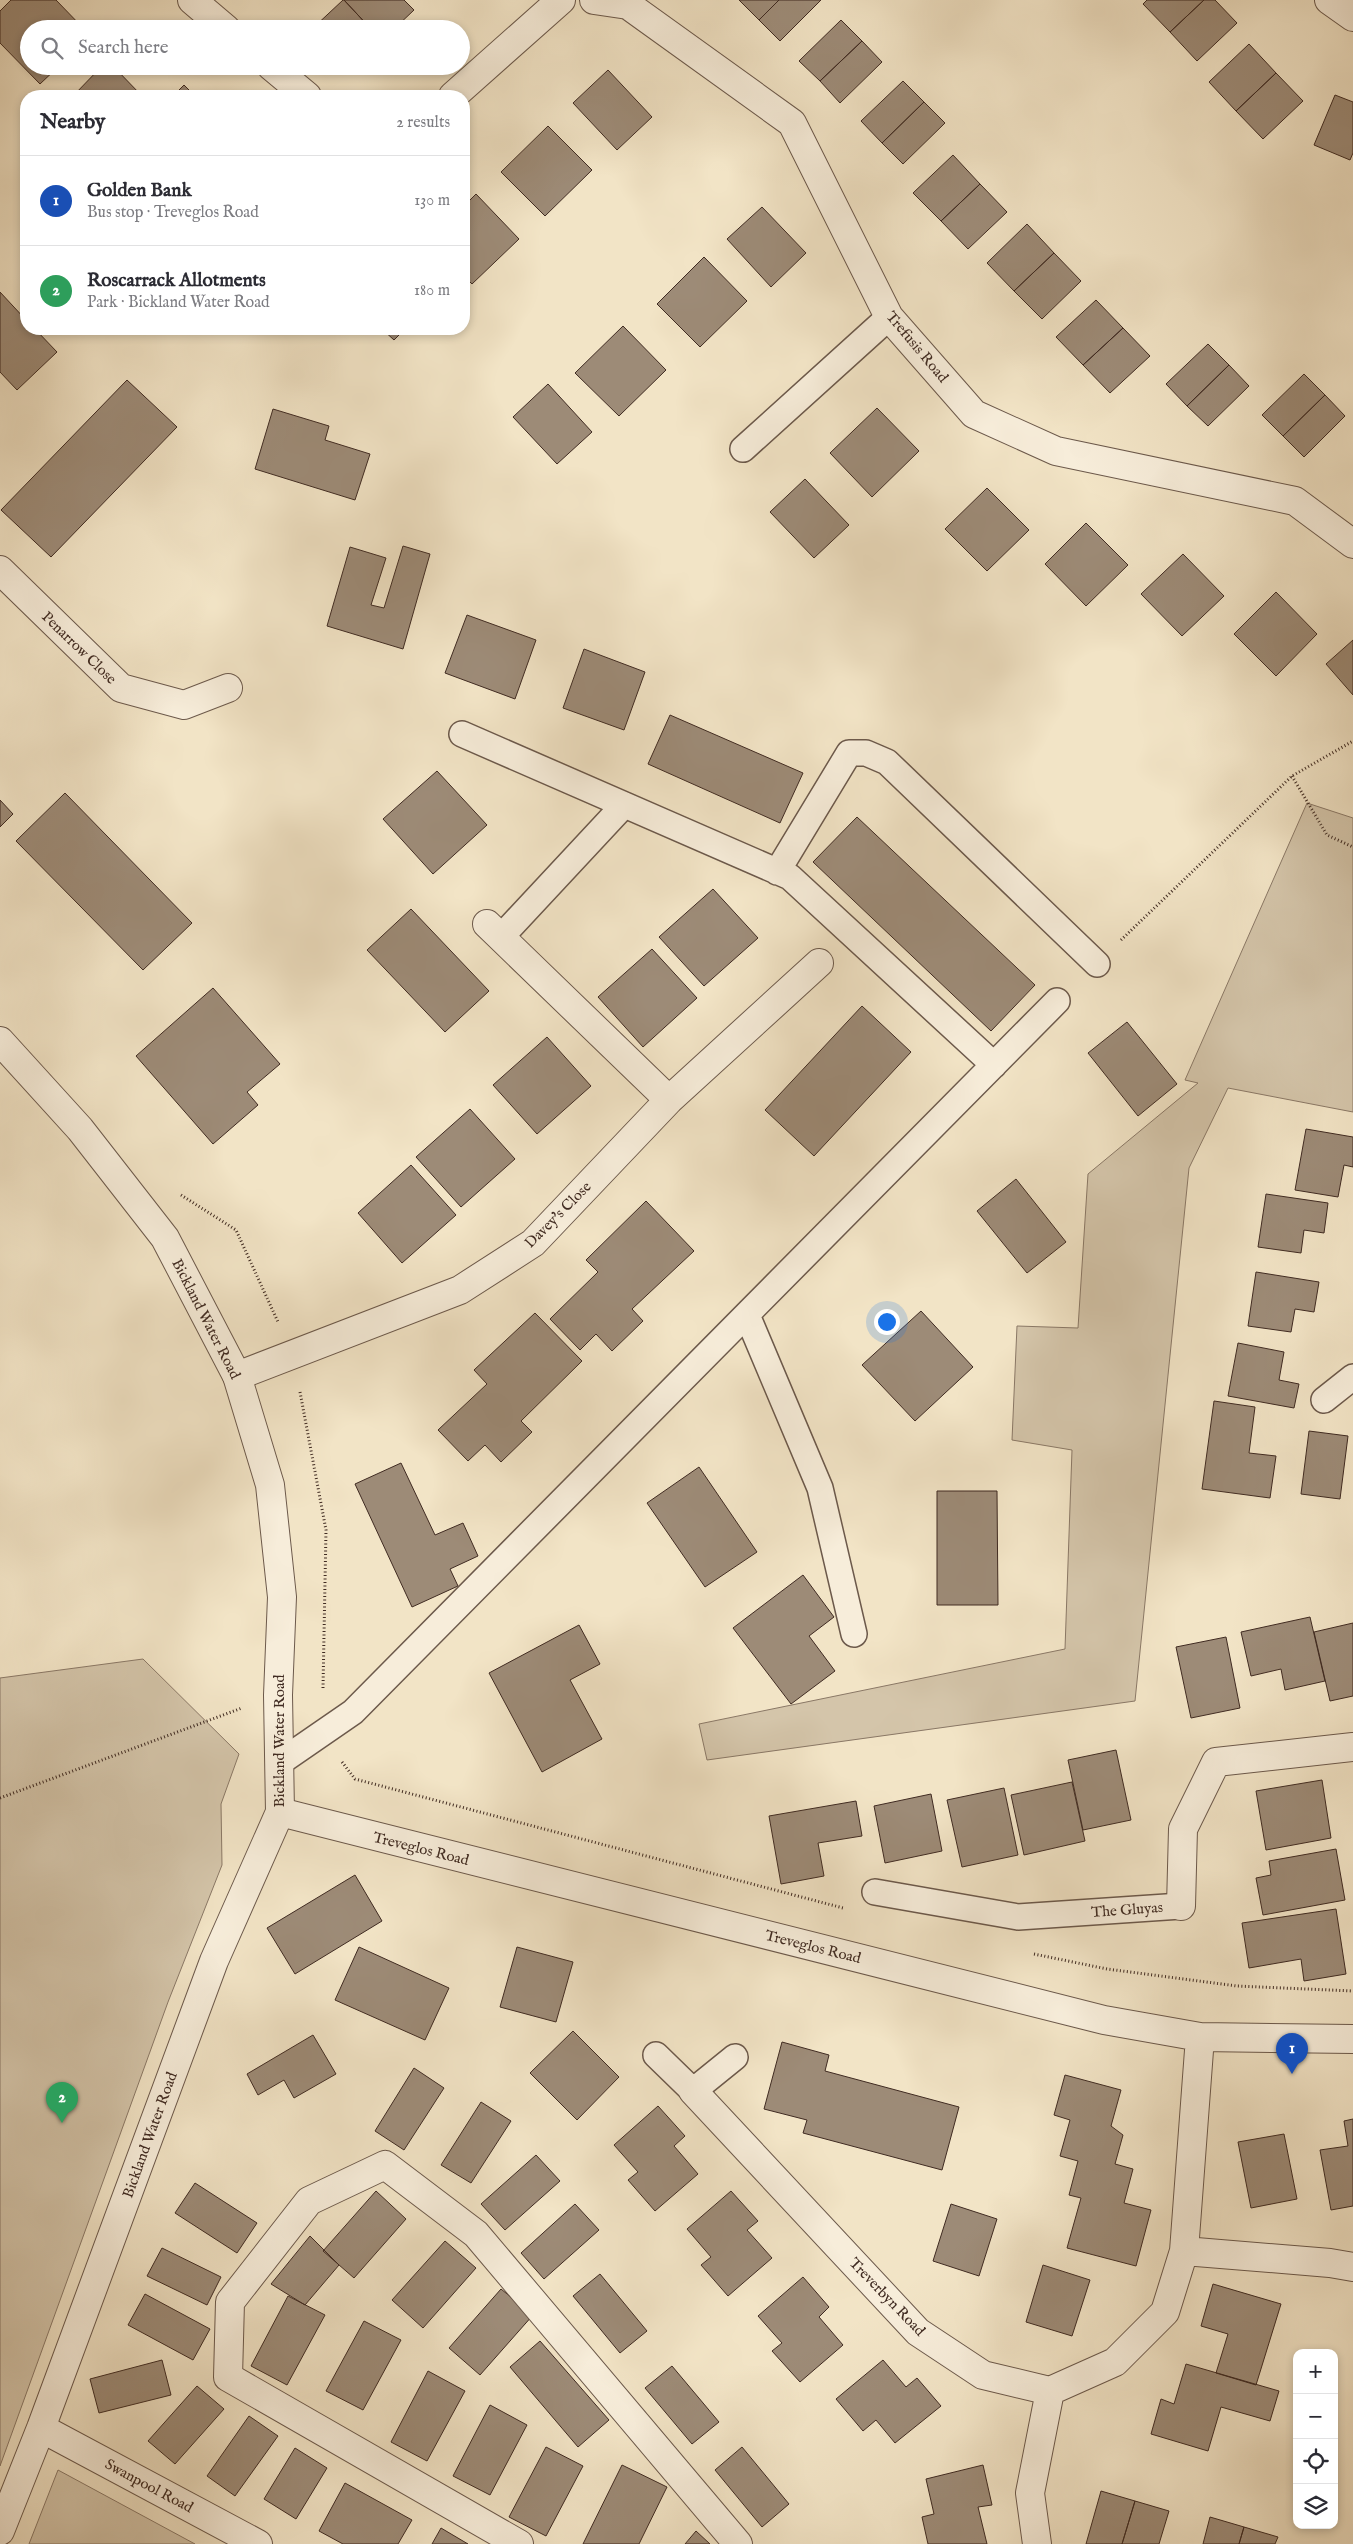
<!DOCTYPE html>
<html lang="en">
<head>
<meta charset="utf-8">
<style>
	:root { --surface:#fff; --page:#f7f7f7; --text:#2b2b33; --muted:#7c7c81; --line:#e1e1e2; --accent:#8f2418 }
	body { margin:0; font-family:"IM FELL English",serif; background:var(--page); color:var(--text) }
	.controls { position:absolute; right:15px; bottom:15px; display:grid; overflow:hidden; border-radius:10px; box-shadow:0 2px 8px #0003 }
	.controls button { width:45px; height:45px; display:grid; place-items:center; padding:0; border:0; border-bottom:1px solid var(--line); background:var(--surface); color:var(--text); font:25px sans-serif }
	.you { position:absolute; left:886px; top:1321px; width:18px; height:18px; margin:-12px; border:4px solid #fff; border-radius:50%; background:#1a73e8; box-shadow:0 0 0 8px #1a73e833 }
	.badge { display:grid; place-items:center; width:32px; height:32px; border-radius:50%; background:var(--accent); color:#fff; font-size:16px; font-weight:700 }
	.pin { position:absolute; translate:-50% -41px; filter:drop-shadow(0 1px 2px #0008) }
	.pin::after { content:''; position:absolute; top:26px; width:18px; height:15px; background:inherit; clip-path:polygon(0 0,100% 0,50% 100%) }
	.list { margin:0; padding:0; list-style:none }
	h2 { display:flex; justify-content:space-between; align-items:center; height:65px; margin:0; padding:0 20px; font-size:21px }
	h2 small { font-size:16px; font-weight:400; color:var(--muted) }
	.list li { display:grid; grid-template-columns:32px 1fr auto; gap:15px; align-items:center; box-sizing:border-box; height:90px; padding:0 20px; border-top:1px solid var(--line) }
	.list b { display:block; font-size:19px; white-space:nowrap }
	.list p { margin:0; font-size:16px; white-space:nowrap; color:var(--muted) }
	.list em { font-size:16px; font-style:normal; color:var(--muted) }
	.icon { flex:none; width:28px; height:28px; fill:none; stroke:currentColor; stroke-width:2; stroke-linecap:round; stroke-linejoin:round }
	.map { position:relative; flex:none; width:1353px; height:2544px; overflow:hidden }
	.search { position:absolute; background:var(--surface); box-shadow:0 2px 8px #0003; left:20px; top:20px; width:450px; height:55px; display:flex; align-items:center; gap:12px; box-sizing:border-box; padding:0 18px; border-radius:28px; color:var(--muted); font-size:19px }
	.panel { position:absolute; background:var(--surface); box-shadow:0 2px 8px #0003; left:20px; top:90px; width:450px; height:245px; border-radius:20px }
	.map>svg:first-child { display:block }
	.green { fill:#d4c5aa; stroke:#8a7866 }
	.building { fill:#9d8b77; stroke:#402b22 }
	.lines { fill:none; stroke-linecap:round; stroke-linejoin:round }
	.service-casing { stroke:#6c594b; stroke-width:28 }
	.minor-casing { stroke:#6c594b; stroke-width:30 }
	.tertiary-casing { stroke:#6c594b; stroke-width:30 }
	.path { stroke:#402b22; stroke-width:3; stroke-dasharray:1 2.5; stroke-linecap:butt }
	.service { stroke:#f7edda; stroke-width:25 }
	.minor { stroke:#f7edda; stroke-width:28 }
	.tertiary { stroke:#f7edda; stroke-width:28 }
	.labels { text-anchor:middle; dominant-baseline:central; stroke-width:4.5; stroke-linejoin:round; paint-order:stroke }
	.street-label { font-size:15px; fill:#402b22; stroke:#f7edda }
</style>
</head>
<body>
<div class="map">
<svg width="1353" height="2544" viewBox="0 0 1353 2544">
	<rect width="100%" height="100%" fill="#f2e4c6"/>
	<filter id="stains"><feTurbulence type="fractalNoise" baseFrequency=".004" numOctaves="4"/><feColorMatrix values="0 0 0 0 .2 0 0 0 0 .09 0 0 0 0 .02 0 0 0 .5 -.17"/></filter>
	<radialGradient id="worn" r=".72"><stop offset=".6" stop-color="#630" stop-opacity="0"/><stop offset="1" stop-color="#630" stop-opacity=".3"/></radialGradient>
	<!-- green -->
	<path class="green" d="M1307,803L1353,818V1112L1228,1088L1189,1168L1135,1701L707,1760L699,1724L1065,1649L1072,1450L1012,1440L1017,1326L1078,1328L1088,1174L1198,1083L1185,1080Z
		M143,1659L239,1754L221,1804L222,1865L168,2002L0,2466V1678Z
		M58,2470L195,2544H29Z"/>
	<!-- building -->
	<path class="building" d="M11,0H56L84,29H29V66H59L40,84L0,43V11Z
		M344,0H404L414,10L394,29H371Z
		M344,0L371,29H312L343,0Z
		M739,0H779L759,20Z
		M779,0H821L780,41L759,20Z
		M1147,0H1204L1170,32L1143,4Z
		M1204,0H1215L1237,23L1197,61L1170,32Z
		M841,20L862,41L820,81L799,61Z
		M862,41L882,62L840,103L820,81Z
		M1249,44L1276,73L1236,111L1209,82Z
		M102,66H113L142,96H73Z
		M608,70L652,117L617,150L573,103Z
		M1276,73L1303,101L1263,139L1236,111Z
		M903,81L924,102L882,143L861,121Z
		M184,85L195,96H173Z
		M1335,95L1353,102V153L1350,160L1314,145Z
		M924,102L945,123L903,164L882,143Z
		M548,126L592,170L545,216L501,172Z
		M953,155L980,184L941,221L913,193Z
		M980,184L1007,212L968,249L941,221Z
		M476,194L519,239L472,284L464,276V206Z
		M762,207L806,253L771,287L727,239Z
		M1027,224L1054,253L1014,291L987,263Z
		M1054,253L1081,281L1042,319L1014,291Z
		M704,257L747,301L700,347L657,304Z
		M0,292L26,320V329H35L57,352L17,390L0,372Z
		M1096,300L1123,328L1083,365L1056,337Z
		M623,326L666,370L619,416L575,373Z
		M1123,328L1150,356L1110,393L1083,365Z
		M382,329H405L394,340Z
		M1208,344L1229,365L1187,406L1166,384Z
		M1229,365L1249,386L1208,426L1187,406Z
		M1304,374L1325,395L1283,436L1262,415Z
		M127,380L177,427L51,557L1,510Z
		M548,384L592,432L557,464L513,417Z
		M1325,395L1345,416L1304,457L1283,436Z
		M877,408L919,451L872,497L830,453Z
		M273,409L329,426L325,440L370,454L355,500L255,469Z
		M805,479L849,525L814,558L770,512Z
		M987,488L1029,530L987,571L945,529Z
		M1086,523L1128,565L1086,606L1045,564Z
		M403,546L430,554L403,649L327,626L350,547L386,558L371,605L384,608Z
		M1183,554L1224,596L1182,636L1141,594Z
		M1276,592L1317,634L1276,676L1234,634Z
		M467,615L536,640L515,699L445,673Z
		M1353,640V695L1326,664Z
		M584,649L645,672L624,730L563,708Z
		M670,715L803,773L780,823L648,764Z
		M437,771L487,825L433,874L383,819Z
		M65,793L192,923L143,970L16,841Z
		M0,800L13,814L0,827Z
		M857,817L1035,985L991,1031L813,862Z
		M713,889L758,938L704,986L659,937Z
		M411,909L489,991L445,1032L367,950Z
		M652,949L697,998L643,1047L598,997Z
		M213,988L280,1064L247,1092L258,1105L213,1144L136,1056Z
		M862,1006L911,1052L814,1156L765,1110Z
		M1127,1022L1177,1084L1138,1116L1088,1053Z
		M547,1037L591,1086L537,1134L493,1085Z
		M470,1109L515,1159L461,1207L416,1157Z
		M1306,1129L1353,1137V1167L1344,1165L1338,1197L1295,1190Z
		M411,1165L456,1215L402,1263L358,1213Z
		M1016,1179L1066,1242L1027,1273L977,1211Z
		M1266,1194L1328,1203L1324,1233L1304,1230L1301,1253L1258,1247Z
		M646,1201L694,1251L632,1309L643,1321L612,1351L596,1334L580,1350L550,1319L598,1272L586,1260Z
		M1256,1272L1319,1282L1314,1312L1295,1309L1291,1332L1248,1326Z
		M921,1311L973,1367L915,1421L862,1365Z
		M535,1313L582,1361L521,1421L532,1432L501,1462L485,1445L468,1461L438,1430L487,1384L474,1370Z
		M1238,1343L1284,1352L1279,1380L1299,1384L1294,1408L1228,1396Z
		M1214,1401L1255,1407L1249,1453L1276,1456L1270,1498L1202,1489Z
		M1309,1431L1348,1436L1340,1499L1301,1494Z
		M401,1463L435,1535L463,1523L478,1556L450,1569L458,1586L412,1607L355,1484Z
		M699,1467L757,1552L705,1587L647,1503Z
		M937,1491H997L998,1605H937Z
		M803,1575L834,1617L809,1636L835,1671L791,1704L733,1628Z
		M1310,1617L1325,1681L1285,1690L1281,1669L1251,1676L1241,1632Z
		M1353,1623V1696L1330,1701L1314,1632Z
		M579,1625L600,1664L570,1680L602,1739L542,1772L489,1673Z
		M1226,1637L1240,1708L1191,1718L1176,1647Z
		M1116,1750L1131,1820L1083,1830L1068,1760Z
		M1322,1780L1331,1838L1266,1850L1256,1791Z
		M1072,1782L1085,1841L1024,1855L1011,1795Z
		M1004,1788L1018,1855L962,1867L947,1800Z
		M931,1794L942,1851L885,1863L874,1806Z
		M856,1801L862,1836L818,1843L824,1876L781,1884L769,1816Z
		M1336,1849L1345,1900L1263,1915L1256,1878L1271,1875L1269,1861Z
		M355,1875L382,1921L295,1974L267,1928Z
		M1336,1909L1346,1974L1304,1981L1301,1959L1249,1968L1242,1923Z
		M359,1947L449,1988L425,2040L335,2000Z
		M517,1947L573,1962L556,2022L500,2007Z
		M573,2031L619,2077L577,2120L530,2073Z
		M313,2035L336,2074L294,2098L284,2080L258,2095L247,2074Z
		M782,2042L829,2055L825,2071L959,2107L942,2170L803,2133L807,2120L764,2109Z
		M414,2068L444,2088L404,2150L375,2131Z
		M1065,2075L1121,2090L1111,2126L1123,2135L1115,2164L1133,2169L1124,2203L1151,2210L1136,2266L1067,2248L1081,2198L1069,2195L1078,2161L1060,2156L1070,2120L1054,2115Z
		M481,2102L511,2121L471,2183L441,2165Z
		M658,2106L685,2136L674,2146L698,2174L655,2211L628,2180L638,2172L614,2145Z
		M1353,2119V2206L1331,2210L1320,2150L1348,2146L1344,2121Z
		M1284,2134L1297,2199L1251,2208L1238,2142Z
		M536,2155L560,2181L505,2230L481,2204Z
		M195,2183L257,2223L237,2253L175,2213Z
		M376,2191L406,2219L354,2278L323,2251Z
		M731,2191L758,2221L747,2230L772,2258L728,2296L701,2265L711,2257L687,2229Z
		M575,2204L599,2230L544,2279L521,2253Z
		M951,2204L997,2219L979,2276L933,2261Z
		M310,2236L339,2265L305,2305L271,2284Z
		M445,2241L476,2268L423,2328L392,2300Z
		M162,2248L221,2277L207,2305L147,2276Z
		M1043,2265L1090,2280L1072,2336L1026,2322Z
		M600,2274L647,2331L620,2353L573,2296Z
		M803,2277L829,2307L819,2317L843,2345L800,2382L772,2351L782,2343L758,2316Z
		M1213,2284L1281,2304L1256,2385L1216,2373L1228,2334L1201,2326Z
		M501,2289L533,2315L480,2375L449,2348Z
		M145,2294L210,2329L193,2360L128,2325Z
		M288,2296L325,2315L287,2385L251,2366Z
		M364,2321L401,2340L363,2410L326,2391Z
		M540,2341L609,2420L578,2447L510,2367Z
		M162,2360L171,2395L99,2413L90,2379Z
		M883,2360L906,2387L917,2378L941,2406L895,2443L876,2420L863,2431L836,2399Z
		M1186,2364L1279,2391L1270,2421L1221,2407L1208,2451L1151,2434L1161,2399L1174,2404Z
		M672,2366L719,2422L692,2444L645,2388Z
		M428,2371L465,2391L427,2461L391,2442Z
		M197,2386L224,2409L175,2464L148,2441Z
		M490,2405L527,2425L490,2495L453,2476Z
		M249,2416L278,2436L235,2496L207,2476Z
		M546,2447L583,2466L546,2536L509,2517Z
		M742,2447L789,2504L762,2527L715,2470Z
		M295,2448L327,2468L296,2519L264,2499Z
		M622,2465L667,2487L639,2544H583Z
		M983,2465L992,2505L978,2507L987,2544H928L922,2517L934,2514L926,2479Z
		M345,2483L412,2520L398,2544H343L319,2531Z
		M1101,2491L1135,2501L1122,2544H1086Z
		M1135,2501L1169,2511L1159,2544H1122Z
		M1210,2517L1244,2527L1239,2544H1203Z
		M1244,2527L1278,2537L1275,2544H1239Z
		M441,2528L468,2544H432Z
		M696,2531L710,2544H685Z"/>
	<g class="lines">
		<!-- service casing -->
		<g class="service-casing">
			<path id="service" d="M743,449L889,317
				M462,734L790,877L994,1065
				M777,872L849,753H866L887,762L1097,964
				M501,937L624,805
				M747,1315L820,1488L854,1634
				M1324,1400L1353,1377
				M279,1763L353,1712L1057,1001
				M875,1892L1018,1917L1181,1906
				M656,2055L693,2091L735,2057"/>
		</g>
		<!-- minor casing -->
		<g class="minor-casing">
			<path id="minor" d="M192,0L226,29
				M594,0L628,5L792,123L889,317L974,414L1056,451L1295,501L1353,544
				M1329,0L1353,17
				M271,66L307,96
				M453,96L561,0
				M0,570L121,688L184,705L228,688
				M487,924L669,1100
				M237,1376L460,1290L533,1243L669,1100L819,963
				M280,1812L1104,2020L1200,2037L1353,2039
				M1181,1906L1183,1829L1216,1762L1353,1747
				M693,2091L918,2332L983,2375L1050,2391L1115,2362L1165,2312L1184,2251L1200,2037
				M1184,2251L1330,2263L1353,2267
				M519,2544L228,2377L230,2302L309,2201L385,2165L476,2234L738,2544
				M1037,2544L1030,2493L1050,2391"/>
		</g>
		<!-- tertiary casing -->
		<g class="tertiary-casing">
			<path id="tertiary" d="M0,1041L80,1129L165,1238L237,1376L270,1485L282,1597L278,1695L280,1812L214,1961L41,2428L0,2531
				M41,2428L258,2544"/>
		</g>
		<!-- path -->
		<path class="path" d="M1292,776L1327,835L1353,847
			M1121,940L1292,776L1353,741
			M181,1195L236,1230L278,1322
			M300,1392L326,1530L323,1688
			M342,1762L355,1779L843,1908
			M0,1798L242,1708
			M1034,1954L1107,1969L1237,1986L1353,1991"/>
		<!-- service -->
		<use href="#service" class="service"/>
		<!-- minor -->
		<use href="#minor" class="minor"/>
		<!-- tertiary -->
		<use href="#tertiary" class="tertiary"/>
	</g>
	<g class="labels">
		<!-- street labels -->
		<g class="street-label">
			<text transform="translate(917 347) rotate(50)">Trefusis Road</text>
			<text transform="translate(79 648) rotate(44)">Penarrow Close</text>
			<text transform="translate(558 1215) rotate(-45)">Davey's Close</text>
			<text transform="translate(206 1319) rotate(63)">Bickland Water Road</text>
			<text transform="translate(279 1741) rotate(-90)">Bickland Water Road</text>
			<text transform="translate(421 1849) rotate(14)">Treveglos Road</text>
			<text transform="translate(1127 1910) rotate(-4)">The Gluyas</text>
			<text transform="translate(813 1947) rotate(14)">Treveglos Road</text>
			<text transform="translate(150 2135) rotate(-70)">Bickland Water Road</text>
			<text transform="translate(887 2297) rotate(46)">Treverbyn Road</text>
			<text transform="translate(149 2486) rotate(28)">Swanpool Road</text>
		</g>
	</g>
	<rect width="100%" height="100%" filter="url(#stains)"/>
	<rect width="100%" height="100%" fill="url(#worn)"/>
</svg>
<div class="controls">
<button>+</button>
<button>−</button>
<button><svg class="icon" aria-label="locate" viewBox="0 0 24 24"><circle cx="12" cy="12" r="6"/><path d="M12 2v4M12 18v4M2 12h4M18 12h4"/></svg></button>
<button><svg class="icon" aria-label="layers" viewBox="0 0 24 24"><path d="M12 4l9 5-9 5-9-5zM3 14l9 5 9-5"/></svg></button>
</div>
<div class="you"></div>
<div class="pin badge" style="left:1292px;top:2074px;background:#1a4fb4">1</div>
<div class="pin badge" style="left:62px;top:2123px;background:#2e9e5b">2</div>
<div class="search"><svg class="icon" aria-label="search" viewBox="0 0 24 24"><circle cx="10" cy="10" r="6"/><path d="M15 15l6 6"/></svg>Search here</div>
<section class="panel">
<h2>Nearby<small>2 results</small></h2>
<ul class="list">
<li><span class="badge" style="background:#1a4fb4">1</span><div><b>Golden Bank</b><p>Bus stop · Treveglos Road</p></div><em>130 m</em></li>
<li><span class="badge" style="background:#2e9e5b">2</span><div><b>Roscarrack Allotments</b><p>Park · Bickland Water Road</p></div><em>180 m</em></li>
</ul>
</section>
</div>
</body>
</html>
